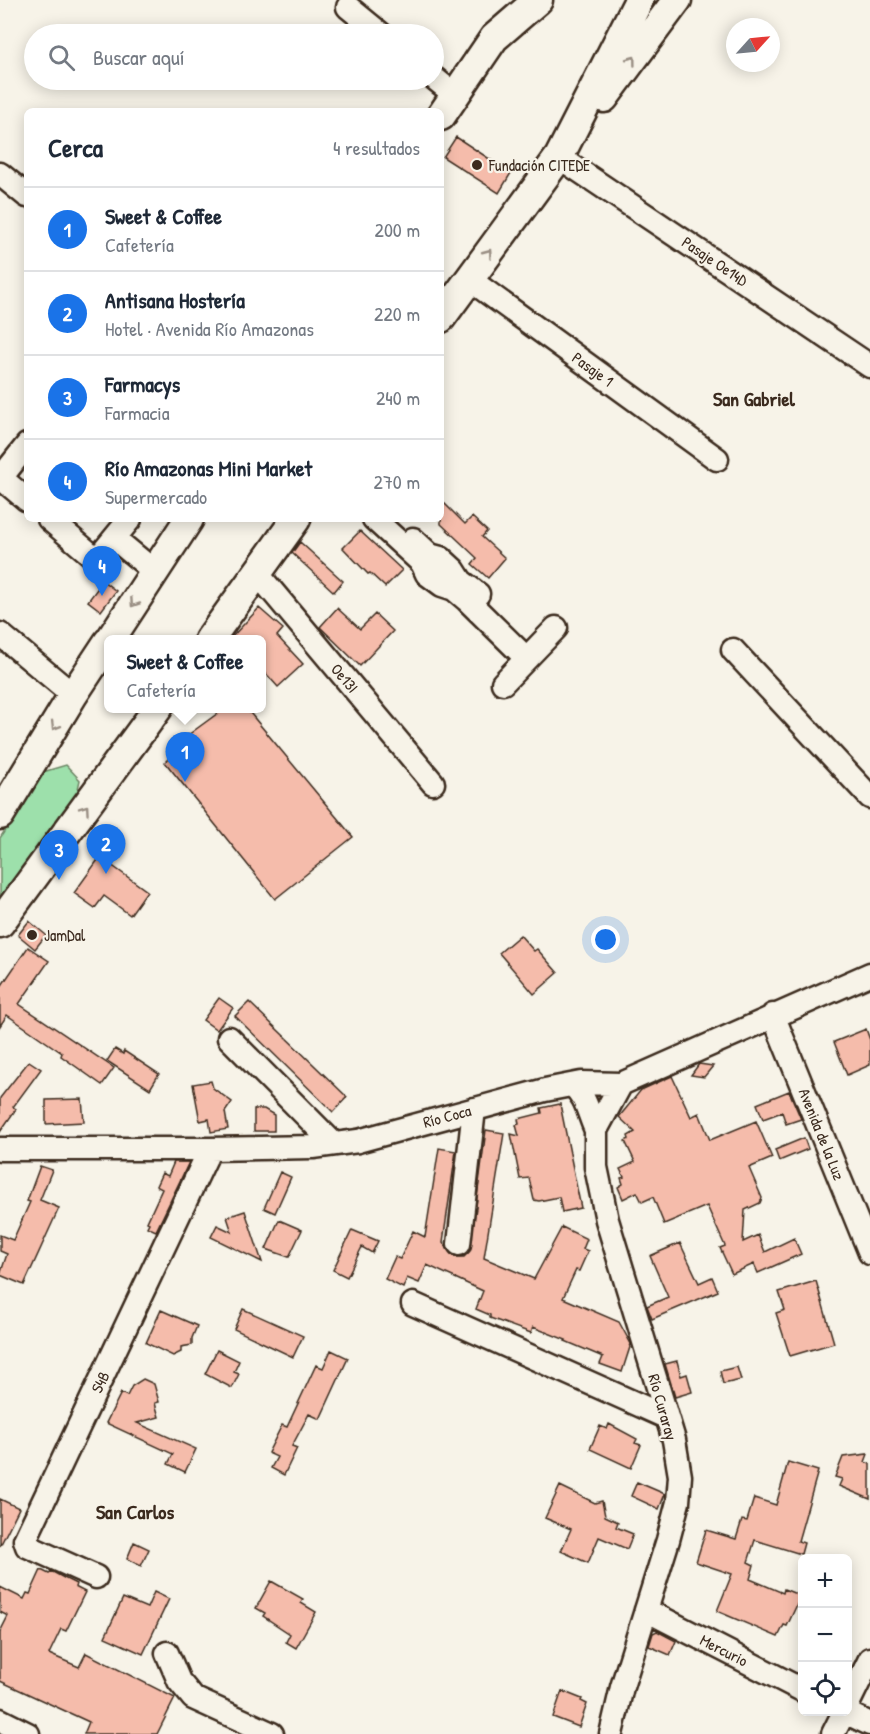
<!DOCTYPE html>
<html lang="es">
<head>
<meta charset="utf-8">
<style>
	:root { --surface:#fff; --page:#f6f6f7; --text:#1f2937; --muted:#747a83; --line:#e0e1e3; --accent:#1a73e8 }
	body { margin:0; font-family:"Patrick Hand",sans-serif; background:var(--page); color:var(--text) }
	.controls { position:absolute; right:18px; bottom:18px; display:grid; overflow:hidden; border-radius:9px; box-shadow:0 3px 15px #0003 }
	.controls button { width:54px; height:54px; display:grid; place-items:center; padding:0; border:0; border-bottom:2px solid var(--line); background:var(--surface); color:var(--text); font:30px sans-serif }
	.compass { position:absolute; left:726px; top:18px; width:54px; height:54px; border-radius:50%; background:var(--surface); box-shadow:0 3px 15px #0003; rotate:63deg }
	.you { position:absolute; left:606px; top:940px; width:21px; height:21px; margin:-15px; border:4px solid #fff; border-radius:50%; background:#1a73e8; box-shadow:0 0 0 9px #1a73e833 }
	.badge { display:grid; place-items:center; width:39px; height:39px; border-radius:50%; background:var(--accent); color:#fff; font-size:20px; font-weight:700 }
	.pin { position:absolute; translate:-50% -50px; filter:drop-shadow(0 2px 3px #0008) }
	.pin::after { content:''; position:absolute; top:32px; width:21px; height:18px; background:inherit; clip-path:polygon(0 0,100% 0,50% 100%) }
	.popup { position:absolute; left:104px; top:635px; width:162px; height:78px; box-sizing:border-box; display:grid; place-content:center; border-radius:9px; background:var(--surface); filter:drop-shadow(0 2px 4px #0005); font-size:20px; white-space:nowrap; color:var(--muted) }
	.popup b { font-size:22px; color:var(--text) }
	.popup::after { content:''; position:absolute; left:50%; top:100%; margin-left:-12px; border:12px solid transparent; border-top-color:var(--surface) }
	.list { margin:0; padding:0; list-style:none }
	h2 { display:flex; justify-content:space-between; align-items:center; height:78px; margin:0; padding:0 24px; font-size:26px }
	h2 small { font-size:20px; font-weight:400; color:var(--muted) }
	.list li { display:grid; grid-template-columns:39px 1fr auto; gap:18px; align-items:center; box-sizing:border-box; height:84px; padding:0 24px; border-top:2px solid var(--line) }
	.list b { display:block; font-size:22px; white-space:nowrap }
	.list p { margin:0; font-size:20px; white-space:nowrap; color:var(--muted) }
	.list em { font-size:20px; font-style:normal; color:var(--muted) }
	.icon { flex:none; width:33px; height:33px; fill:none; stroke:currentColor; stroke-width:2; stroke-linecap:round; stroke-linejoin:round }
	.map { position:relative; flex:none; width:870px; height:1734px; overflow:hidden }
	.search { position:absolute; background:var(--surface); box-shadow:0 3px 15px #0003; left:24px; top:24px; width:420px; height:66px; display:flex; align-items:center; gap:15px; box-sizing:border-box; padding:0 21px; border-radius:33px; color:var(--muted); font-size:22px }
	.panel { position:absolute; background:var(--surface); box-shadow:0 3px 15px #0003; left:24px; top:108px; width:420px; height:414px; border-radius:9px }
	.map>svg:first-child { display:block }
	.green { fill:#9de0ab; stroke:#6c8564; stroke-width:1.5 }
	.building { fill:#f5bcab; stroke:#3b2a1e; stroke-width:1.5 }
	.lines { fill:none; stroke-linecap:round; stroke-linejoin:round }
	.minor-casing { stroke:#3b2a1e; stroke-width:27 }
	.major-casing { stroke:#3b2a1e; stroke-width:33 }
	.minor { stroke:#f7f3e8; stroke-width:22 }
	.major { stroke:#f7f3e8; stroke-width:28 }
	.oneway { stroke:#998e83 }
	.poi-dot { fill:#3b2a1e; stroke:#f7f3e8; stroke-width:2 }
	.labels { text-anchor:middle; dominant-baseline:central; stroke-width:4.5; stroke-linejoin:round; paint-order:stroke }
	.poi-label { font-size:16px; fill:#3b2a1e; stroke:#f7f3e8; text-anchor:start }
	.street-label { font-size:16px; fill:#3b2a1e; stroke:#f7f3e8 }
	.quarter-label { font-size:20px; font-weight:bold; fill:#3b2a1e; stroke:#f7f3e8 }
</style>
</head>
<body>
<div class="map">
<svg width="870" height="1734" viewBox="0 0 870 1734">
	<rect width="100%" height="100%" fill="#f7f3e8"/>
	<filter id="ink" filterUnits="userSpaceOnUse"><feTurbulence type="fractalNoise" baseFrequency=".0167" numOctaves="2"/><feDisplacementMap in="SourceGraphic" scale="12" xChannelSelector="R" yChannelSelector="G"/><feConvolveMatrix kernelMatrix="1 2 1 2 8 2 1 2 1" color-interpolation-filters="sRGB"/></filter>
	<g filter="url(#ink)">
		<!-- green -->
		<path class="green" d="M66,765L80,780L76,798L0,901V838L43,772Z"/>
		<!-- building -->
		<path class="building" d="M456,137L511,173L499,193L443,157Z
			M441,500L465,524L472,517L487,531L482,537L505,558L488,578L472,564L477,558L441,524Z
			M360,531L402,570L385,587L370,573L368,574L343,548Z
			M300,542L343,581L334,592L292,553Z
			M103,581L116,591L101,611L88,601Z
			M259,608L283,629L277,636L303,664L278,687L261,668V639H230Z
			M337,608L360,629L375,614L393,631L360,666L320,627Z
			M225,708H246L353,837L275,899L165,762L177,750L173,746Z
			M100,857L147,891L130,915L104,896L95,908L74,893Z
			M29,921L46,935L35,949L18,935Z
			M520,935L534,951L537,949L558,973L534,994L499,953Z
			M28,947L49,961L19,1004L114,1068L102,1085L61,1056L62,1053L7,1015L0,1026V988Z
			M219,998L233,1008L217,1030L203,1020Z
			M249,1002L347,1097L333,1112L235,1016Z
			M866,1029L870,1040V1065L847,1075L834,1042Z
			M115,1049L123,1054L124,1051L159,1074L150,1089L107,1061Z
			M29,1061L41,1069L13,1107L16,1109L0,1132V1098Z
			M699,1064L713,1066L704,1077L691,1075Z
			M672,1076L691,1117L699,1113L710,1140L756,1121L772,1158L749,1168L762,1198L760,1203L745,1210L743,1242L758,1235L765,1252L794,1238L801,1254L758,1273L754,1264L732,1274L720,1248L725,1246L707,1206L664,1224L653,1197L642,1202L637,1192L623,1199L618,1187L623,1184L621,1178L624,1177L620,1169L635,1162L625,1141L629,1139L628,1136L635,1132L619,1117L641,1090Z
			M211,1081L213,1088L232,1102L225,1112L228,1129L211,1132L209,1119L200,1121L193,1084Z
			M789,1091L801,1119L786,1124L782,1112L763,1119L757,1104Z
			M82,1099L84,1122L46,1124V1100Z
			M560,1104L581,1208L562,1212L559,1197L539,1201L534,1200L529,1178L520,1179L511,1134L519,1136L516,1125L519,1124L518,1119L542,1113L541,1108Z
			M254,1109H264L274,1115V1131H254Z
			M486,1130L504,1133L484,1258L534,1279L562,1227L587,1239L583,1249L588,1251L579,1271L576,1270L563,1298L619,1322L631,1344L622,1372L600,1364L603,1357L565,1341L566,1340L533,1327L531,1333L490,1318V1315L476,1309L483,1291L427,1265L419,1283L407,1278L403,1288L385,1279L395,1257L400,1259L413,1231L425,1237L439,1148L456,1151L443,1242L451,1254L457,1257H464L470,1251Z
			M804,1138L808,1149L779,1161L775,1150Z
			M174,1162H189L156,1231L147,1227L149,1223L147,1222L162,1189L156,1186L162,1173L168,1176Z
			M40,1166L52,1170L40,1200L59,1208L24,1285L0,1275L7,1254L0,1251V1235L13,1240L30,1202L27,1201Z
			M280,1172L291,1177L275,1213L264,1208Z
			M245,1211L262,1262L211,1237L217,1225L232,1232L227,1217Z
			M279,1220L302,1230L289,1257L266,1249Z
			M352,1230L378,1241L372,1253L362,1247L347,1277L333,1270Z
			M680,1243L699,1283L712,1277L718,1291L652,1319L647,1306L668,1297L650,1256Z
			M816,1281L834,1343L790,1356L776,1313L785,1310L779,1292Z
			M243,1309L303,1336L293,1357L234,1329Z
			M161,1310L197,1326L192,1338V1345L181,1347V1352L173,1356L146,1343Z
			M217,1350L239,1361L234,1372L239,1374L232,1388L205,1374Z
			M331,1350L348,1358L320,1419L309,1414L292,1446L297,1448L284,1475L271,1468L277,1457L268,1453L282,1425L287,1427L316,1365L323,1368Z
			M677,1361L681,1376L687,1374L692,1392L675,1397L665,1364Z
			M737,1367L741,1380L723,1384L720,1371Z
			M143,1379L154,1384L159,1402L155,1403L159,1417L137,1423L196,1449L185,1472L168,1464L173,1454L106,1423L121,1393L127,1396L132,1386Z
			M609,1424L637,1439L635,1443L641,1445L631,1468L590,1449L600,1426L607,1429Z
			M868,1454L865,1462L870,1464V1499L839,1486L842,1479L835,1477L843,1457Z
			M788,1462L818,1471L798,1541L804,1543L801,1554L755,1540L748,1562L754,1565L750,1579L783,1593L784,1589L801,1596L787,1626L784,1625L778,1637L717,1611L732,1574L696,1562L706,1530L736,1539L742,1520L747,1521L754,1498L776,1505Z
			M637,1482L665,1494L659,1509L631,1496Z
			M560,1486L595,1503L602,1501L605,1516L618,1522L616,1527L633,1534L627,1549L599,1537L588,1563L561,1551L571,1529L545,1518Z
			M0,1499L19,1508L0,1546Z
			M134,1542L149,1549L141,1566L127,1559Z
			M41,1570L49,1574L51,1571L64,1578L76,1584L75,1587L85,1592L66,1631L61,1629L49,1654L79,1667L86,1653L175,1698L157,1734H84L89,1722L0,1681V1632L8,1616L0,1612V1587L24,1599L27,1593L30,1594Z
			M271,1581L303,1599L301,1603L316,1612L296,1648L286,1642L290,1634L263,1616L265,1613L256,1608Z
			M154,1592L169,1599L143,1654L105,1637L123,1598L147,1608Z
			M657,1631L676,1641L670,1655L649,1646L653,1633Z
			M562,1691L582,1699L581,1701L587,1704L579,1727L553,1717Z"/>
		<g class="lines">
			<!-- minor casing -->
			<g class="minor-casing">
				<path id="minor" d="M348,7L381,34
					M434,78L455,95
					M559,157L870,366
					M0,174L27,196
					M469,279L717,459
					M1,478L27,500
					M0,479L27,445
					M49,519L95,558H98L130,519
					M374,519L422,563L427,574L442,585L454,589L467,600L526,658
					M115,539L155,572
					M413,539L430,555L441,558L454,570L461,581L478,594
					M257,573L433,783
					M0,634L73,695
					M733,650L870,797
					M503,683L556,628
					M773,1015L870,1253
					M229,1038L334,1144
					M572,1085C587,1097 588,1113 596,1130
					M0,1149H210L313,1147L358,1141L545,1090L581,1083L621,1084L870,974
					M459,1244L474,1109
					M413,1304L666,1417
					M96,1577L27,1546L25,1540L210,1149
					M646,1610L802,1690
					M167,1653L179,1681L193,1698L272,1734
					M848,1704L870,1659
					M845,1712L870,1724
					M0,1720L28,1734
					M611,1734L622,1687L668,1540L678,1502L680,1476L674,1440L607,1220L596,1167V1130L621,1084
					M833,1734L844,1712"/>
			</g>
			<!-- major casing -->
			<g class="major-casing">
				<path id="major" d="M604,98L677,0
					M441,116L494,38L538,0
					M441,318L559,157L639,0
					M110,640L189,519
					M209,640L296,519
					M0,815L73,695L108,642
					M0,923L158,708"/>
			</g>
			<!-- minor -->
			<use href="#minor" class="minor"/>
			<!-- major -->
			<use href="#major" class="major"/>
		</g>
		<!-- one-way arrows -->
		<defs><path id="oneway-chevron" d="M-2-3.5L2.5 0L-2 3.5" fill="none" stroke-width="1.6" stroke-linecap="round" stroke-linejoin="round" transform="scale(1.5)"/></defs>
		<g class="oneway">
			<use href="#oneway-chevron" transform="translate(632 60) rotate(-53)"/>
			<use href="#oneway-chevron" transform="translate(488 253) rotate(-53)"/>
			<use href="#oneway-chevron" transform="translate(134 603) rotate(124)"/>
			<use href="#oneway-chevron" transform="translate(55 726) rotate(121)"/>
			<use href="#oneway-chevron" transform="translate(85 809) rotate(-55)"/>
		</g>
	</g>
	<!-- markers -->
	<g class="poi-dot">
		<circle cx="477" cy="165" r="6"/>
		<circle cx="32" cy="935" r="6"/>
	</g>
	<g class="labels">
		<!-- poi labels -->
		<g class="poi-label">
			<text x="489" y="165">Fundación CITEDE</text>
			<text x="44" y="935">JamDal</text>
		</g>
		<!-- street labels -->
		<g class="street-label">
			<text transform="translate(715 261) rotate(34)">Pasaje Oe14D</text>
			<text transform="translate(593 369) rotate(36)">Pasaje 1</text>
			<text transform="translate(345 678) rotate(50)">Oe13I</text>
			<text transform="translate(447 1116) rotate(-15)">Río Coca</text>
			<text transform="translate(822 1134) rotate(68)">Avenida de la Luz</text>
			<text transform="translate(100 1382) rotate(-64)">S4B</text>
			<text transform="translate(663 1407) rotate(74)">Río Curaray</text>
			<text transform="translate(724 1650) rotate(27)">Mercurio</text>
		</g>
		<!-- quarter labels -->
		<g class="quarter-label">
			<text x="754" y="398">San Gabriel</text>
			<text x="135" y="1511">San Carlos</text>
		</g>
	</g>
</svg>
<div class="controls">
<button>+</button>
<button>−</button>
<button><svg class="icon" aria-label="locate" viewBox="0 0 24 24"><circle cx="12" cy="12" r="6"/><path d="M12 2v4M12 18v4M2 12h4M18 12h4"/></svg></button>
</div>
<svg class="compass" viewBox="-18 -18 36 36"><path d="M0-13l5 13h-10z" fill="#e53935"/><path d="M0 13l5-13h-10z" fill="#747a83"/></svg>
<div class="you"></div>
<div class="pin badge" style="left:185px;top:782px">1</div>
<div class="popup"><b>Sweet &amp; Coffee</b>Cafetería</div>
<div class="pin badge" style="left:106px;top:874px">2</div>
<div class="pin badge" style="left:59px;top:880px">3</div>
<div class="pin badge" style="left:102px;top:596px">4</div>
<div class="search"><svg class="icon" aria-label="search" viewBox="0 0 24 24"><circle cx="10" cy="10" r="6"/><path d="M15 15l6 6"/></svg>Buscar aquí</div>
<section class="panel">
<h2>Cerca<small>4 resultados</small></h2>
<ul class="list">
<li><span class="badge">1</span><div><b>Sweet &amp; Coffee</b><p>Cafetería</p></div><em>200 m</em></li>
<li><span class="badge">2</span><div><b>Antisana Hostería</b><p>Hotel · Avenida Río Amazonas</p></div><em>220 m</em></li>
<li><span class="badge">3</span><div><b>Farmacys</b><p>Farmacia</p></div><em>240 m</em></li>
<li><span class="badge">4</span><div><b>Río Amazonas Mini Market</b><p>Supermercado</p></div><em>270 m</em></li>
</ul>
</section>
</div>
</body>
</html>
